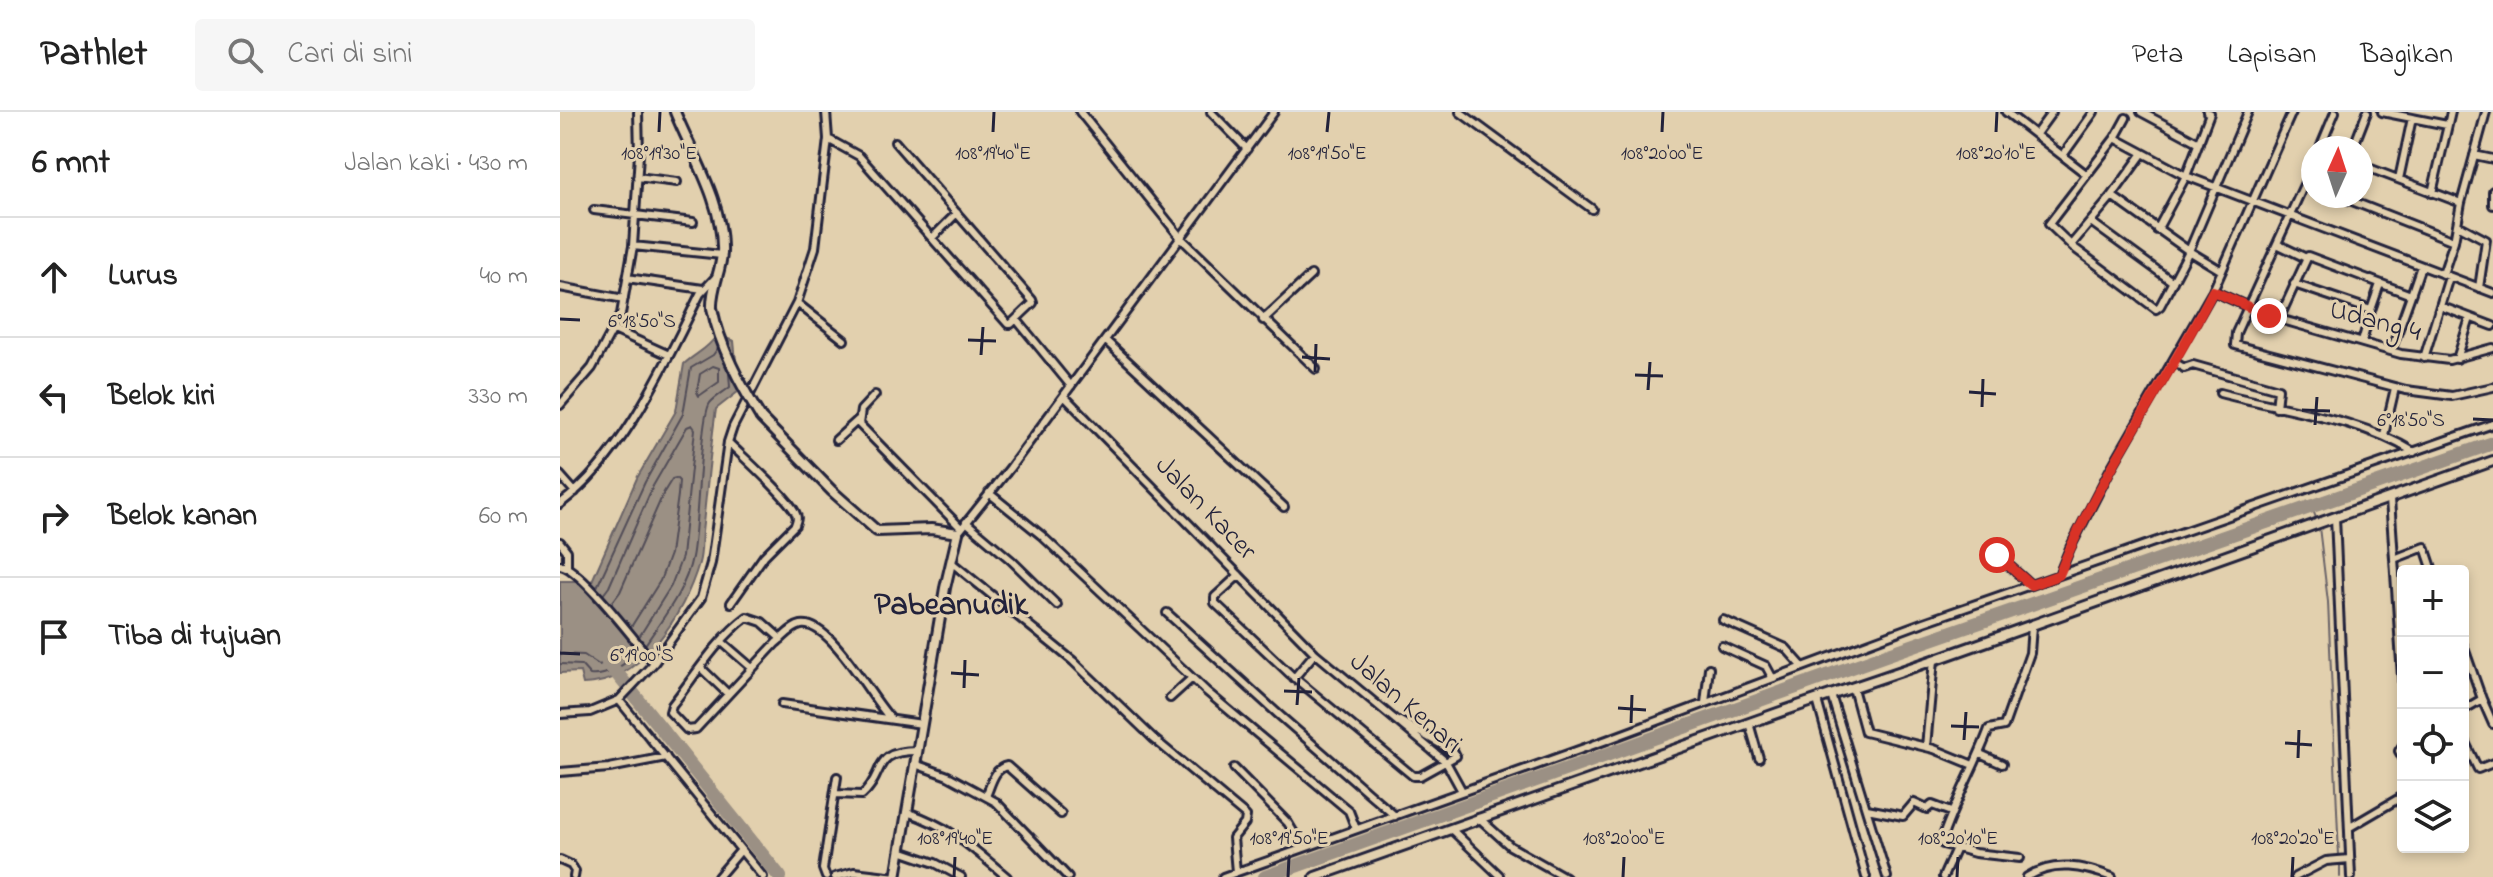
<!DOCTYPE html>
<html lang="id">
<head>
<meta charset="utf-8">
<style>
	:root { --surface:#fff; --page:#f6f6f6; --text:#222; --muted:#767676; --line:#e0e0e0 }
	body { margin:0; font-family:"Indie Flower",sans-serif; background:var(--page); color:var(--text) }
	.controls { position:absolute; right:24px; bottom:24px; display:grid; overflow:hidden; border-radius:8px; box-shadow:0 4px 12px #0003 }
	.controls button { width:72px; height:72px; display:grid; place-items:center; padding:0; border:0; border-bottom:2px solid var(--line); background:var(--surface); color:var(--text); font:40px sans-serif }
	.compass { position:absolute; left:1741px; top:24px; width:72px; height:72px; border-radius:50%; background:var(--surface); box-shadow:0 4px 12px #0003; rotate:3deg }
	.stop { position:absolute; width:24px; height:24px; margin:-18px; border:6px solid #d93025; border-radius:50%; background:#fff }
	.stop.end { background:#d93025; border-color:#fff; box-shadow:0 2px 8px #0008 }
	.list { margin:0; padding:0; list-style:none }
	h2 { display:flex; justify-content:space-between; align-items:center; height:104px; margin:0; padding:0 32px; font-size:34px }
	h2 small { font-size:26px; font-weight:400; color:var(--muted) }
	.list li { display:grid; grid-template-columns:52px 1fr auto; gap:24px; align-items:center; box-sizing:border-box; height:120px; padding:0 32px; border-top:2px solid var(--line) }
	.list b { display:block; font-size:30px; white-space:nowrap }
	.list em { font-size:26px; font-style:normal; color:var(--muted) }
	.icon { flex:none; width:44px; height:44px; fill:none; stroke:currentColor; stroke-width:2; stroke-linecap:round; stroke-linejoin:round }
	.map { position:relative; flex:none; width:1933px; height:765px; overflow:hidden }
	header { display:flex; align-items:center; gap:48px; box-sizing:border-box; height:112px; padding:0 40px; background:var(--surface); border-bottom:2px solid var(--line) }
	header strong { font-size:38px }
	nav { display:flex; gap:44px; margin-inline-start:auto; font-size:28px }
	.search { width:560px; height:72px; background:var(--page); display:flex; align-items:center; gap:20px; box-sizing:border-box; padding:0 28px; border-radius:8px; color:var(--muted); font-size:30px }
	main { display:flex }
	aside { flex:1; background:var(--surface) }
	.map>svg:first-child { display:block }
	.water { fill:#9b9084; stroke:#6b6467; stroke-width:2 }
	.lines { fill:none; stroke-linecap:round; stroke-linejoin:round }
	.shore { stroke:#524e58; stroke-width:2 }
	.stream { stroke:#6b6467; stroke-width:2 }
	.river { stroke:#9b9084; stroke-width:14 }
	.minor-casing { stroke:#22223b; stroke-width:12 }
	.tertiary-casing { stroke:#22223b; stroke-width:14 }
	.minor { stroke:#e2d0ae; stroke-width:6 }
	.tertiary { stroke:#e2d0ae; stroke-width:8 }
	.tertiary-bridge-casing { stroke:#22223b; stroke-width:14; stroke-linecap:butt }
	.tertiary-bridge { stroke:#e2d0ae; stroke-width:8 }
	.route { stroke:#d93025; stroke-width:10 }
	.ticks { fill:none; stroke:#22223b; stroke-width:3 }
	.labels { text-anchor:middle; dominant-baseline:central; stroke-width:6; stroke-linejoin:round; paint-order:stroke }
	.street-label { font-size:28px; fill:#22223b; stroke:#e2d0ae }
	.quarter-label { font-size:32px; font-weight:bold; fill:#22223b; stroke:#e2d0ae }
	.ticks-label { font-size:20px; text-anchor:middle; fill:#22223b; stroke:#e2d0ae; stroke-width:6; stroke-linejoin:round; paint-order:stroke }
</style>
</head>
<body>
<header>
<strong>Pathlet</strong>
<div class="search"><svg class="icon" aria-label="search" viewBox="0 0 24 24"><circle cx="10" cy="10" r="6"/><path d="M15 15l6 6"/></svg>Cari di sini</div>
<nav><a>Peta</a><a>Lapisan</a><a>Bagikan</a></nav>
</header>
<main>
<aside>
<h2>6 mnt<small>Jalan kaki · 430 m</small></h2>
<ul class="list">
<li><svg class="icon" aria-label="ahead" viewBox="0 0 24 24"><path d="M12 20V5M6 11l6-6 6 6"/></svg><div><b>Lurus</b></div><em>40 m</em></li>
<li><svg class="icon" aria-label="left" viewBox="0 0 24 24"><path d="M17 20v-9H6M10 6l-5 5 5 5"/></svg><div><b>Belok kiri</b></div><em>330 m</em></li>
<li><svg class="icon" aria-label="right" viewBox="0 0 24 24"><path d="M7 20v-9h11M14 6l5 5-5 5"/></svg><div><b>Belok kanan</b></div><em>60 m</em></li>
<li><svg class="icon" aria-label="arrive" viewBox="0 0 24 24"><path d="M6 21V4h12l-3 4 3 4H6"/></svg><div><b>Tiba di tujuan</b></div></li>
</ul>
</aside>
<div class="map">
<svg width="1933" height="765" viewBox="0 0 1933 765">
	<rect width="100%" height="100%" fill="#e2d0ae"/>
	<filter id="ink" filterUnits="userSpaceOnUse"><feTurbulence type="fractalNoise" baseFrequency=".0125" numOctaves="2"/><feDisplacementMap in="SourceGraphic" scale="16" xChannelSelector="R" yChannelSelector="G"/><feConvolveMatrix kernelMatrix="1 2 1 2 8 2 1 2 1" color-interpolation-filters="sRGB"/></filter>
	<g filter="url(#ink)">
		<!-- water -->
		<path class="water" d="M157,223L174,229L179,279L156,297C150,338 147,379 142,420C141,430 142,441 139,451C124,502 81,572 23,572L20,560L0,561V469H32L77,366L116,299L124,252C136,241 148,237 157,223Z"/>
		<g class="lines">
			<!-- shore -->
			<path class="shore" d="M153,254L159,256V270L139,284L137,280L140,262Z
				M37,475L85,370L123,302L131,256L153,243L158,236
				M43,483L49,475L93,374L127,315L132,313L135,317L122,445L111,474L79,525
				M51,492L60,480L104,380L112,367L116,366L119,369L118,383L110,442L100,469L71,515
				M85,533C103,506 126,477 132,445C138,418 140,305 150,291C155,285 164,280 170,275L169,262
				M0,542L24,543L39,553L61,542L72,532
				M0,552L21,553L30,563C47,565 66,552 78,540"/>
			<!-- stream -->
			<path class="stream" d="M1752,395L1757,409
				M1759,415L1768,490L1779,744
				M1780,750V765"/>
			<!-- river -->
			<path class="river" d="M47,549L220,765
				M705,765L1323,544L1933,331"/>
			<!-- minor casing -->
			<g class="minor-casing">
				<path id="minor" d="M520,0L621,126L756,257
					M651,0L687,37
					M900,0L1032,97
					M1446,0L1526,62
					M1581,0L1639,31
					M1822,0L1887,13
					M1476,22L1492,0
					M1555,26L1566,6
					M268,27L299,44L448,212H451L473,191L472,188L335,30
					M1760,36L1775,0
					M1793,36L1807,0
					M1504,42L1534,0
					M1914,43L1933,47
					M1753,53L1676,221L1675,233L1846,278L1892,284L1933,275
					M1801,53L1901,91L1894,129L1883,162
					M77,65L117,70
					M1839,67L1852,6
					M1933,79V93
					M1872,81L1891,0
					M1552,84L1629,139L1688,0
					M1779,84L1894,129
					M1901,91L1926,0
					M34,98L133,110
					M1531,110L1613,170
					M1898,113L1926,128L1919,176
					M1597,118L1626,64L1650,1L1647,0
					M372,126L397,101
					M1717,132L1746,146
					M1511,133L1552,84L1583,41
					M73,134L162,143
					M1662,159L1629,139L1600,194L1596,197L1513,135L1489,112L1555,26L1626,64L1933,181
					M67,166L143,177
					M1734,172L1811,198L1802,230
					M0,175L64,187
					M1653,179L1709,204L1841,242L1889,248L1933,236
					M237,191L284,228
					M1880,194L1933,214
					M1811,198L1820,172
					M1719,207L1748,144L1851,183L1861,154
					M457,208L511,274
					M703,208L751,163
					M54,218L109,243
					M545,228L724,395
					M1831,239L1851,183
					M1864,246L1889,165
					M1897,247L1910,206
					M1614,250L1624,256L1633,253L1718,277L1716,296
					M1660,281C1724,298 1797,305 1854,340
					M315,283L301,298L299,312L401,416
					M504,284L755,541L886,650L902,679
					M0,293L32,256L61,202L73,134L79,42L78,0
					M1824,323L1835,276
					M276,328L298,308
					M168,330C184,346 226,383 235,400C238,406 237,407 235,413L204,444L171,491
					M0,363L15,380
					M429,381L481,423L646,579L789,699L796,717
					M1830,387L1843,580
					M0,392C64,344 105,252 140,182L155,166
					M1775,405L1791,765
					M406,410L451,448L497,493
					M398,421L450,356L714,0
					M0,430L7,439V454
					M1437,443L1471,473
					M1834,447L1865,435L1873,459
					M391,450L513,549L594,627L686,704L685,711L673,726L676,760
					M0,453C20,455 78,533 94,551L59,588
					M679,463L655,485V491L730,562L853,664H860L896,644L894,640L840,609
					M1499,463L1510,436L1550,358L1653,179L1732,0
					M607,501L718,602L835,704
					M1163,508L1226,536L1242,554
					M221,527L202,510L187,505C157,527 135,564 112,593L110,600L127,618L136,617L216,531C224,525 231,515 241,513C271,508 311,587 331,607
					M162,530L192,556
					M1903,533L1922,587L1903,598
					M1162,534L1206,554L1212,565
					M94,551L141,486L151,451L168,330L173,315L237,191L255,136L268,27L266,0
					M141,556L168,582
					M734,566L755,541
					M1293,576L1305,620L1374,637L1413,653
					M1271,583L1327,765
					M610,586L632,566
					M1922,587L1933,612
					M1257,588L1306,765
					M1145,591L1149,556
					M222,592L362,612
					M0,602L30,600L59,588L203,765
					M1189,611L1199,646
					M1903,626L1918,657L1933,651
					M1843,633L1839,639L1843,646
					M1366,635L1374,548
					M1420,642L1442,652
					M355,652L388,664L436,690L508,765
					M674,656L728,711L743,736
					M0,660L49,656L106,645
					M275,682L302,683C327,661 310,639 357,639
					M426,684C431,673 434,656 447,654L501,702
					M1307,697L1343,704L1354,691L1367,697L1372,693L1391,700
					M347,700C394,717 410,734 447,765
					M919,706L950,734L1005,765
					M1790,715L1843,684
					M892,718L939,763
					M340,739L375,751L401,765
					M1460,746L1415,741L1383,732L1381,730C1394,690 1415,655 1429,617L1444,614L1470,541L1472,514
					M0,748L11,753L15,759L14,765
					M158,765L181,738
					M266,765L263,757L277,665
					M275,765L294,760L336,765
					M663,765L1044,629L1364,510L1933,312
					M1383,765L1396,736
					M1467,765C1494,748 1523,754 1552,765
					M1735,765L1766,749L1790,747"/>
			</g>
			<!-- tertiary casing -->
			<g class="tertiary-casing">
				<path id="tertiary" d="M115,0C133,44 164,92 162,141C161,160 151,176 152,196
					M201,306L272,379L317,419L371,417L398,421L385,476L336,765
					M755,765L1226,598L1374,548L1933,349"/>
			</g>
			<!-- minor -->
			<use href="#minor" class="minor"/>
			<!-- tertiary -->
			<use href="#tertiary" class="tertiary"/>
			<!-- tertiary-bridge casing -->
			<g class="tertiary-bridge-casing">
				<path id="tertiary-bridge" d="M152,196C160,235 180,272 201,306"/>
			</g>
			<!-- tertiary-bridge -->
			<use href="#tertiary-bridge" class="tertiary-bridge"/>
		</g>
	</g>
	<g class="lines" filter="url(#ink)">
		<!-- route -->
		<path class="route" d="M1437,443L1471,473L1499,463C1539,363 1605,275 1653,179L1709,204"/>
	</g>
	<!-- ticks -->
	<path class="ticks" d="M99,20L100,0M433,20L434,0M767,20L769,0M1102,20L1103,0M1436,20L1437,0M0,207L20,208M408,228L436,229M421,243L423,215M742,245L770,247M755,260L756,232M1075,263L1103,264M1088,278L1090,250M1409,280L1436,282M1422,295L1423,267M1742,298L1770,299M1913,307L1933,308M1755,313L1757,285M0,541L20,542M391,561L419,563M404,576L405,548M724,579L752,580M737,593L739,566M1058,596L1086,598M1071,611L1072,583M1391,614L1419,615M1404,628L1406,600M1725,631L1752,633M1738,646L1739,618M394,765L395,745M728,765L729,745M1063,765L1064,745M1397,765L1398,745M1732,765L1733,745"/>
	<g class="labels">
		<!-- street labels -->
		<g class="street-label">
			<text transform="translate(1815 210) rotate(15)">Udang 4</text>
			<text transform="translate(645 397) rotate(46)">Jalan Kacer</text>
			<text transform="translate(845 592) rotate(41)">Jalan Kenari</text>
		</g>
		<!-- quarter labels -->
		<g class="quarter-label">
			<text x="391" y="494">Pabeanudik</text>
		</g>
	</g>
	<g class="ticks-label">
		<text x="99" y="47">108°19'30"E</text>
		<text x="433" y="47">108°19'40"E</text>
		<text x="767" y="47">108°19'50"E</text>
		<text x="1102" y="47">108°20'00"E</text>
		<text x="1436" y="47">108°20'10"E</text>
		<text x="82" y="215">6°18'50"S</text>
		<text x="1851" y="314">6°18'50"S</text>
		<text x="82" y="549">6°19'00"S</text>
		<text x="395" y="732">108°19'40"E</text>
		<text x="729" y="732">108°19'50"E</text>
		<text x="1064" y="732">108°20'00"E</text>
		<text x="1398" y="732">108°20'10"E</text>
		<text x="1733" y="732">108°20'20"E</text>
	</g>
</svg>
<div class="controls">
<button>+</button>
<button>−</button>
<button><svg class="icon" aria-label="locate" viewBox="0 0 24 24"><circle cx="12" cy="12" r="6"/><path d="M12 2v4M12 18v4M2 12h4M18 12h4"/></svg></button>
<button><svg class="icon" aria-label="layers" viewBox="0 0 24 24"><path d="M12 4l9 5-9 5-9-5zM3 14l9 5 9-5"/></svg></button>
</div>
<svg class="compass" viewBox="-18 -18 36 36"><path d="M0-13l5 13h-10z" fill="#e53935"/><path d="M0 13l5-13h-10z" fill="#767676"/></svg>
<div class="stop" style="left:1437px;top:443px"></div>
<div class="stop end" style="left:1709px;top:204px"></div>
</div>
</main>
</body>
</html>
